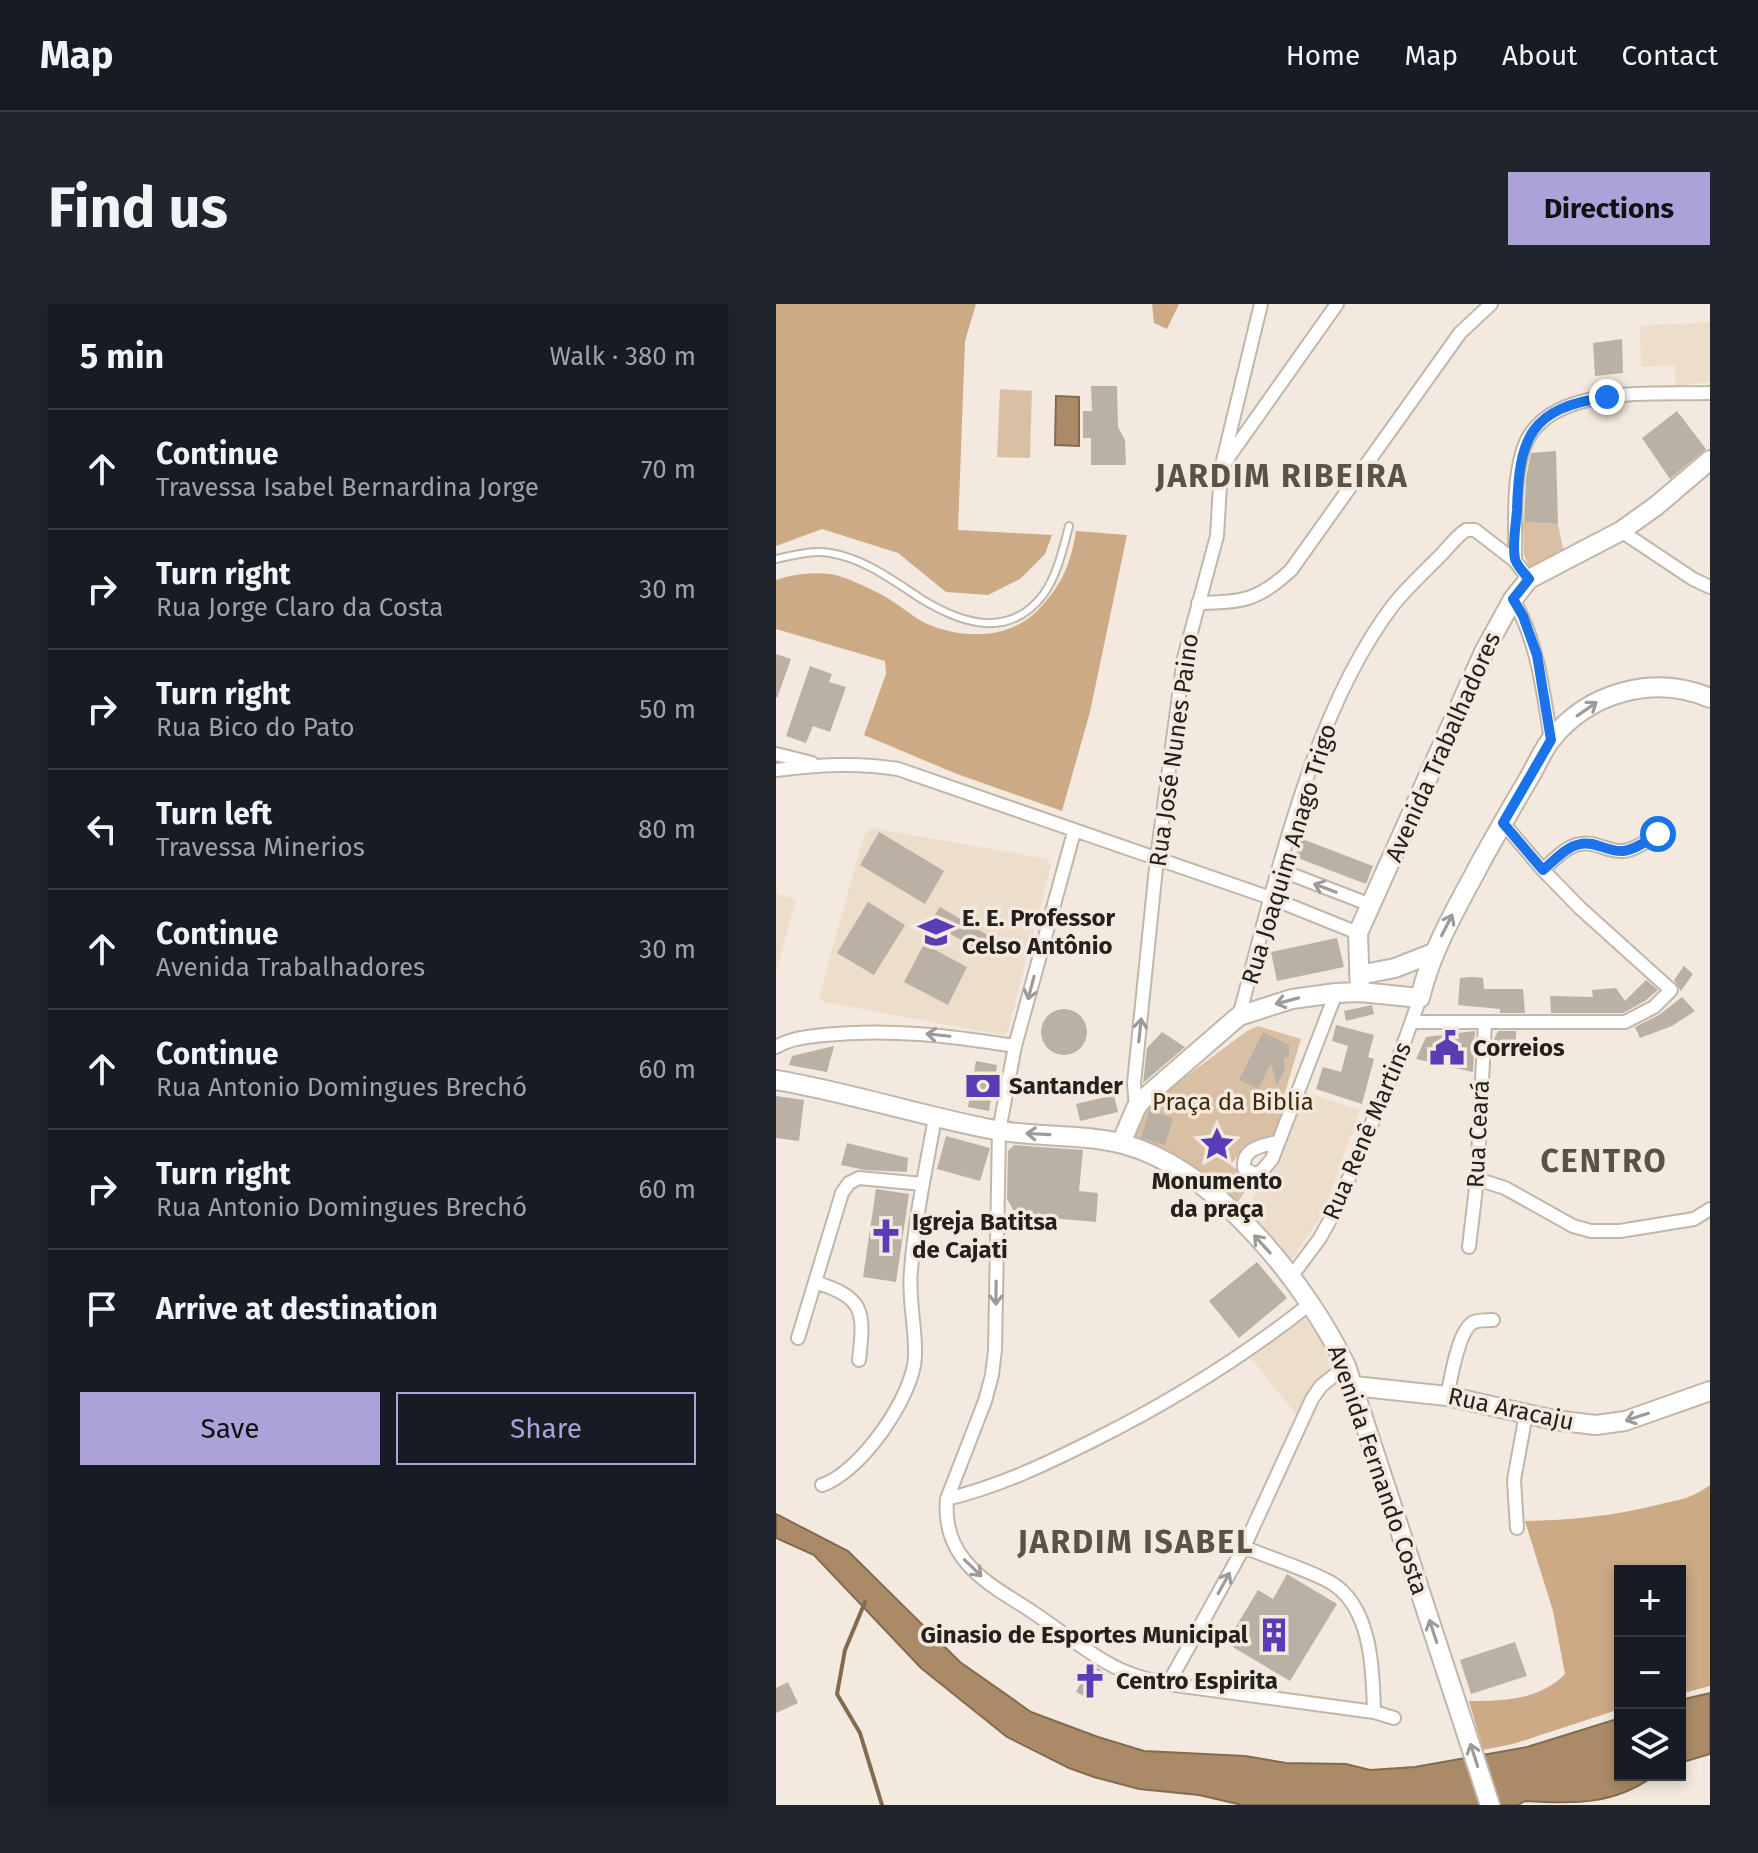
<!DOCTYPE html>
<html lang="en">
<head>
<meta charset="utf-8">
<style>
	:root { --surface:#171b24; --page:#20242c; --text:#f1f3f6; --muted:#9ea1a6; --line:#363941; --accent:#ada1d9 }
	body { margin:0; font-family:"Fira Sans",sans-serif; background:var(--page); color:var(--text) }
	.controls { position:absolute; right:24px; bottom:24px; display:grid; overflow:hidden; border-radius:0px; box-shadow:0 4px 12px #0003 }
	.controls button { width:72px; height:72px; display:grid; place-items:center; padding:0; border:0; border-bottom:2px solid var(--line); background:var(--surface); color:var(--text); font:40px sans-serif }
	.stop { position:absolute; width:24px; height:24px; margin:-18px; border:6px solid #1a73e8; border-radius:50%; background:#fff }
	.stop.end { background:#1a73e8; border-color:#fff; box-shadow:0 2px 8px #0008 }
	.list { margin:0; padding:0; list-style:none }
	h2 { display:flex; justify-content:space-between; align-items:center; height:104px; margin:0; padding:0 32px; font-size:34px }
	h2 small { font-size:26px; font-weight:400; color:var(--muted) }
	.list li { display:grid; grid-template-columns:52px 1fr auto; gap:24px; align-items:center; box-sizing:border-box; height:120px; padding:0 32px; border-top:2px solid var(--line) }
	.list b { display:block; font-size:30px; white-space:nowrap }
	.list p { margin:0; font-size:26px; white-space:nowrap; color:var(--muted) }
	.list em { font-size:26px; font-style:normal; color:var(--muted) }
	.actions { display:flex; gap:16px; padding:24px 32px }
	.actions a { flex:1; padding:18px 0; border:2px solid var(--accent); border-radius:0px; text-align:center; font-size:28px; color:var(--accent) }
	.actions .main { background:var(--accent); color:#111 }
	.icon { flex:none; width:44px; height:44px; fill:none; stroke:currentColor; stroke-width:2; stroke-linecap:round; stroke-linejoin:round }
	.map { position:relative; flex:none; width:934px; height:1501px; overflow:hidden; border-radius:0px }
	header { display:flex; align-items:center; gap:48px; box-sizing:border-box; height:112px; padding:0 40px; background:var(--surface); border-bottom:2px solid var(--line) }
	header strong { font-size:38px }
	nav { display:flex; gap:44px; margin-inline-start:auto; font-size:28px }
	.intro { display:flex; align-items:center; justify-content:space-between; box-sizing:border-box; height:192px; padding:0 48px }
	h1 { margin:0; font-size:56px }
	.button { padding:20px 36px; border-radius:0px; background:var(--accent); color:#111; font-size:28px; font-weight:700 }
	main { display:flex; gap:48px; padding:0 48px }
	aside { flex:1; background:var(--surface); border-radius:0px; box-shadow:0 4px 12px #0003 }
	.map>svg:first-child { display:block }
	.built { fill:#edddcb }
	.green { fill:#d9c0a4 }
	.forest { fill:#cbaa85 }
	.water { fill:#ab8b67; stroke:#826b50; stroke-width:2 }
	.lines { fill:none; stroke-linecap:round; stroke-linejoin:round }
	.stream { stroke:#826b50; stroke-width:4 }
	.building { fill:#bab0a4 }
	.lane-casing { stroke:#c0b6ab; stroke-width:10 }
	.street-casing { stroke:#c0b6ab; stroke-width:16 }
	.secondary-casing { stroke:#c0b6ab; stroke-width:22 }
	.lane { stroke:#fff; stroke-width:6 }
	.street { stroke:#fff; stroke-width:12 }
	.secondary { stroke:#fff; stroke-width:18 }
	.oneway { stroke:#9c9b99 }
	.route { stroke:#1a73e8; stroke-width:10 }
	.labels { text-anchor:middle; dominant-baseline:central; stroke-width:7; stroke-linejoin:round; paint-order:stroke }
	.street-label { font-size:24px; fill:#24201c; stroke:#f4e9de }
	.poi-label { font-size:24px; font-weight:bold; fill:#24201c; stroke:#f4e9de; text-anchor:start }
	.park-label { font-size:24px; fill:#412a0b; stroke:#f4e9de }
	.district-label { font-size:32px; font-weight:bold; letter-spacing:2px; fill:#5a5147; stroke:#f4e9de }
</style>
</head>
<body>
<header>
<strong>Map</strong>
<nav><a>Home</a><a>Map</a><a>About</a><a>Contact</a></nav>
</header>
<div class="intro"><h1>Find us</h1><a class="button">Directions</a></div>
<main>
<aside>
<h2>5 min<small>Walk · 380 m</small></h2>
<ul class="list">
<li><svg class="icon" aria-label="ahead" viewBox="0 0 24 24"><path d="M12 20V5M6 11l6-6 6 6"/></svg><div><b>Continue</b><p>Travessa Isabel Bernardina Jorge</p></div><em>70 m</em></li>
<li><svg class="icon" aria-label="right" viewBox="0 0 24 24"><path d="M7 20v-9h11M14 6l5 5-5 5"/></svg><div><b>Turn right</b><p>Rua Jorge Claro da Costa</p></div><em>30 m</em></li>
<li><svg class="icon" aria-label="right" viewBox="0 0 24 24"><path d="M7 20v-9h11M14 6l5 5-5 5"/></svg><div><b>Turn right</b><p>Rua Bico do Pato</p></div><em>50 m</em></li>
<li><svg class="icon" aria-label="left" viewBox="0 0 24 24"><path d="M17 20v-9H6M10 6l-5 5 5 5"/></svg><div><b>Turn left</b><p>Travessa Minerios</p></div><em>80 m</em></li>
<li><svg class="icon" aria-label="ahead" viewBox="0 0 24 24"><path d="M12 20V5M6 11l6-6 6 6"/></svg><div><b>Continue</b><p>Avenida Trabalhadores</p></div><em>30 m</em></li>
<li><svg class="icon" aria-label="ahead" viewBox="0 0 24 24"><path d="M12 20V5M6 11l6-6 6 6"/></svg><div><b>Continue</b><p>Rua Antonio Domingues Brechó</p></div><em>60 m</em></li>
<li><svg class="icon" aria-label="right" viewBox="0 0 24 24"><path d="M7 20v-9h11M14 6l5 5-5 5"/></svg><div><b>Turn right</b><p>Rua Antonio Domingues Brechó</p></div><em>60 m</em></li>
<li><svg class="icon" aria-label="arrive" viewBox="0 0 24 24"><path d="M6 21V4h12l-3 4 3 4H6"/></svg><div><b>Arrive at destination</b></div></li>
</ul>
<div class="actions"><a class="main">Save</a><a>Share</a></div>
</aside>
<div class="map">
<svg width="934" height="1501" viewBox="0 0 934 1501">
	<rect width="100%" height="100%" fill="#f4e9de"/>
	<!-- built -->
	<path class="built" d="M934,18V78L900,82L898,61L865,63L864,22Z
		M96,524L271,555L275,561L232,726L227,731L48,698L43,693L88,531Z
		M0,576L1,590L20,595L0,669Z
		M528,788L584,806L547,909L515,957L466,909L499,865Z
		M529,1012L562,1065L539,1079L523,1114L475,1054Z"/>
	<!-- green -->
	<path class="green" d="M224,85L256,87L254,154L221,153Z
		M747,218L782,220L788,249L753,263L748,251Z
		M482,722L525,735L505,802L512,804L497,836L466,845L455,861L475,878L462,898L435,874L359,833L369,803L471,727Z"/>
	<!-- forest -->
	<path class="forest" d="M0,0H200L189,37L182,226L276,231L269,250L244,275L212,291L170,288L122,249L46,225L0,242Z
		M376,0H403L391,25L378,19Z
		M300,227L351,231L314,408L286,507L181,470L88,431L110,370L109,357L0,325V276C17,270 36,268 54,270C69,272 103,288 116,297C126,303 136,312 147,318C183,335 231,337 261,307C285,283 295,260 300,227Z
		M934,1181V1382L904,1390V1267H844V1405L737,1440L707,1446L693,1397C727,1397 764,1396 789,1370L777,1307L749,1217C794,1216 838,1212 881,1201C904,1195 913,1196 934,1181Z"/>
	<!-- water -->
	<path class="water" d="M280,92L303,93V142L279,141Z
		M0,1210L72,1247L184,1358L255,1408L322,1433L368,1447L469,1452L510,1459L570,1460L594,1466L639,1463L751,1443L844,1414V1471H879C839,1501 799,1500 749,1497L742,1501H466L423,1491L363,1485L318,1473L293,1464L231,1433L145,1364L38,1251L0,1234Z
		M934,1389V1450L904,1459V1396Z"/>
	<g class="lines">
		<!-- stream -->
		<path class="stream" d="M89,1298L69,1346L61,1390L84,1429L106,1501"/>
	</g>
	<!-- building -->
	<path class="building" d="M846,35L847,69L819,72L817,39Z
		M315,82H341L342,123L349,136L350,161H315V134H307V107H316Z
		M901,107L930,145L894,175L866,134Z
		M780,147L782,220L748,218L750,174L755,149Z
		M0,350L15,355L1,394L0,393Z
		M34,362L56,370L53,378L70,383L54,428L37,422L30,439L10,432Z
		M103,528L168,567L149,600L84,561Z
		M526,535L597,562L590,580L519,553Z
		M92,598L129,621L98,671L61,649Z
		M164,603L213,632L204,647L154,618Z
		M561,634L568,663L501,677L495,648Z
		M148,640L191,663L172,701L128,678Z
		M908,662L917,670L905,687L898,676Z
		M696,673L707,674L708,685H747L749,709H724V705L682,701L684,674Z
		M870,676L882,686L869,697L847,709H775L774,692L817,693L816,686L840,684L849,697Z
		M906,693L919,707L896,722L864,734L859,723L883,711Z
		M596,701L598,710L570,717L568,707Z
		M265 728a23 23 0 1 1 46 0a23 23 0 1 1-46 0Z
		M560,721L598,731L592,753L598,755L586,800L540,785L547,763L565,768L572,742L556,737Z
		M699,727L697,768L640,755L650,733Z
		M722,727H740V738L717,737Z
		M386,728L409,743L367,779L371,744Z
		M487,728L513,741V753L508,754L509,765L501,781L495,760L482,785L463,776Z
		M58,742L51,768L13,761L16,752Z
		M200,757L221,761L213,807L192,803Z
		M338,791L342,808L304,817L300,800Z
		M0,792L28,796L23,837L0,834Z
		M373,807L397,814L389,841L365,834Z
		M170,832L214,844L204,877L161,865Z
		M71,839L132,854L131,868L89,866L65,861Z
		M238,841L307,846L303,887L322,889L320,918L240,911L231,895L232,847Z
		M100,885L133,890L120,978L87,973Z
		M481,958L511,994L463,1034L433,997Z
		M511,1270L561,1300L514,1377L450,1339L482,1286L497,1295Z
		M739,1338L751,1372L695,1390L684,1356Z
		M314,1360L327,1367L315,1396L300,1388Z
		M12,1378L22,1399L0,1409V1384Z"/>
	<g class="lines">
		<!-- lane casing -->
		<g class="lane-casing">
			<path id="lane" d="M0,255C18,251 36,246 54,249C88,254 119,278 147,296C187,320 233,335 267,291C281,272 287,245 293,222"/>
		</g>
		<!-- street casing -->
		<g class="street-casing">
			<path id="street" d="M447,161L561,0
				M845,227L917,275L934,283
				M739,257C740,221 736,181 747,146C768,79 878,91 934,89
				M737,295C762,338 767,387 775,436
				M422,299C466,298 482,297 515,266L684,29L715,0
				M0,450L36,459
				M0,466C42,461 80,458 122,465L495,594L582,629
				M298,528L239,742L223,827L219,1046L216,1071L209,1097L171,1195C169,1216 173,1235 186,1253C204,1278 233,1292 258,1309C285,1327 311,1349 339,1363C356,1372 373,1376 392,1380L468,1243L536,1095L545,1082L570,1062
				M504,566L595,601
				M767,566C781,553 795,536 816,540C826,542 836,548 847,547C859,546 872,536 882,530
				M463,712C499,581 535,408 618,300C631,284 646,270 660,256C671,246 678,234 690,226H699L739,257L753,275
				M636,718H849L878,703L895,686L804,604L767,566L727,519
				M0,743C14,734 32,733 48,731C113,724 175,732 239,742
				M360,804L358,779L381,554L408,354L441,232L445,165L485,0
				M501,838C486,842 466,844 468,864L478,870L485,868L496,855L560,689
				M701,875L729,884L797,922L815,927H844L918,915L934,905
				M693,943L701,875L709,718
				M515,973L544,934L560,905L620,761L644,694
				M39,978C88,994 89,1006 83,1056
				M22,1034L66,889L73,879L83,874L147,880
				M671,1092C675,1075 682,1025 698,1018C703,1016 712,1016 717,1016
				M46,1181C84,1169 138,1092 139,1052C140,1023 132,995 135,966C139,915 150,864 159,814
				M171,1195C224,1182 270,1160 318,1136C396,1097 467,1053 535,999
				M741,1224L738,1176L750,1110
				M468,1243C496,1255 528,1264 554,1278C596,1302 597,1367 598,1408
				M392,1380L598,1408L618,1414"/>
		</g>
		<!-- secondary casing -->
		<g class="secondary-casing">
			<path id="secondary" d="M583,671L619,664L657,649
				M584,688L582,629L709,346L737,295L753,275L845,227L880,202L934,156
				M0,776C72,788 142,811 214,825C258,834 303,829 347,840C439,864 531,980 570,1062L714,1501
				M345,839L360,804L365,797L463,712L516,695L560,689L584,688L644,694C656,643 683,600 707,554C722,527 737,501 753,474C760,462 766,448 774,437C812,388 878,370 934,394
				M578,1082L671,1092L778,1116L820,1121L849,1117L934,1087"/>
		</g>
		<!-- lane -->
		<use href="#lane" class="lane"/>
		<!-- street -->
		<use href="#street" class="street"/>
		<!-- secondary -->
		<use href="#secondary" class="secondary"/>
	</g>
	<!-- one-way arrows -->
	<defs><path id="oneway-shaft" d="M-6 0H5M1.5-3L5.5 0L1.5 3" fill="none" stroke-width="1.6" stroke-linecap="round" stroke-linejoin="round" transform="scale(2)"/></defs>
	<g class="oneway">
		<use href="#oneway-shaft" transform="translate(811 405) rotate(-35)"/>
		<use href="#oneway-shaft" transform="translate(549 584) rotate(-159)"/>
		<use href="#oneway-shaft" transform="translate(671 621) rotate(-63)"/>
		<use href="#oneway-shaft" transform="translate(255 684) rotate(105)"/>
		<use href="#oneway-shaft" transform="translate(511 697) rotate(165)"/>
		<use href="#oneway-shaft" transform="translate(364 726) rotate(-84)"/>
		<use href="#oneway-shaft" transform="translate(162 731) rotate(-174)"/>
		<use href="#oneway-shaft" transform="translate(262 830) rotate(-177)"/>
		<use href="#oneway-shaft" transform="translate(486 940) rotate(-132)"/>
		<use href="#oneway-shaft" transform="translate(220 989) rotate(91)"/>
		<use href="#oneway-shaft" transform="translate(861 1113) rotate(162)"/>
		<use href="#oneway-shaft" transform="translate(197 1264) rotate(44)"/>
		<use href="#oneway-shaft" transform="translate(448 1279) rotate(-61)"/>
		<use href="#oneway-shaft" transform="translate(657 1327) rotate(-108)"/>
		<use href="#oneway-shaft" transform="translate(698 1451) rotate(-108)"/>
	</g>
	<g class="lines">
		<!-- route -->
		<path class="route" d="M831,93C754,104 743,133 741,206C740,221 736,241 739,255C741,262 749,270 753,275L737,295L747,312L761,351L775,436L727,519L767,566C781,554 795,536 816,540C826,542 836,548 847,547C859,546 872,536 882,530"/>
	</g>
	<!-- icons -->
	<defs>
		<g id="school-bare" transform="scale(2.76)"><path d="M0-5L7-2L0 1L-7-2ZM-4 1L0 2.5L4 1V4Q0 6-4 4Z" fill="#593db5" stroke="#f4e9de" stroke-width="2.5" paint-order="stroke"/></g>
		<g id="civic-bare" transform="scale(2.76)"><path d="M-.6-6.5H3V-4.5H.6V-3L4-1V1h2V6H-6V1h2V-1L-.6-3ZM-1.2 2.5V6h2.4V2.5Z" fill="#593db5" stroke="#f4e9de" stroke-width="2.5" paint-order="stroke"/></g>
		<g id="bank-bare" transform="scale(2.76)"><path d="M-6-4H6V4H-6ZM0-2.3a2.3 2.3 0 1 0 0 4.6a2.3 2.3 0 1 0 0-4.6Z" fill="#593db5" stroke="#f4e9de" stroke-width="2.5" paint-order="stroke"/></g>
		<g id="sight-bare" transform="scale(2.76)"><path d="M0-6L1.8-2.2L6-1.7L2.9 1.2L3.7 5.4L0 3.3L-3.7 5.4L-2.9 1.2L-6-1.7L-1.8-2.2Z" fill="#593db5" stroke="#f4e9de" stroke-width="2.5" paint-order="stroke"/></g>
		<g id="church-bare" transform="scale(2.76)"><path d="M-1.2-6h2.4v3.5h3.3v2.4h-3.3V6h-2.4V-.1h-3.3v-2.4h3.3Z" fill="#593db5" stroke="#f4e9de" stroke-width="2.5" paint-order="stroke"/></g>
		<g id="building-bare" transform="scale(2.76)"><path d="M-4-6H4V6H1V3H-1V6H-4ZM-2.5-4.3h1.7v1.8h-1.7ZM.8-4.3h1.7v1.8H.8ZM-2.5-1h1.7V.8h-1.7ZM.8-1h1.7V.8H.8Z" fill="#593db5" stroke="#f4e9de" stroke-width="2.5" paint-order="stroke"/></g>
	</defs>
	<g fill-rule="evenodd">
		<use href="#school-bare" x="160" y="628"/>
		<use href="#civic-bare" x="671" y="744"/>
		<use href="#bank-bare" x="207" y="782"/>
		<use href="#sight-bare" x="441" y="840"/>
		<use href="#church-bare" x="110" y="932"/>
		<use href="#building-bare" x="498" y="1331"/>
		<use href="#church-bare" x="314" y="1377"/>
	</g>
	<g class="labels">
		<!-- street labels -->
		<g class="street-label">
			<text transform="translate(667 443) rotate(-66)">Avenida Trabalhadores</text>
			<text transform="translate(398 446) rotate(-82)">Rua José Nunes Paino</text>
			<text transform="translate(513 550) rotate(-73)">Rua Joaquim Anago Trigo</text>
			<text transform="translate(591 827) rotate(-67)">Rua Renê Martins</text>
			<text transform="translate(702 830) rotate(-87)">Rua Ceará</text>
			<text transform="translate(735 1105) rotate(12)">Rua Aracaju</text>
			<text transform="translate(602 1166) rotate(71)">Avenida Fernando Costa</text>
		</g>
		<!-- poi labels -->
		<g class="poi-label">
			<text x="186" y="614">E. E. Professor<tspan x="186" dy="28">Celso Antônio</tspan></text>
			<text x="697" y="744">Correios</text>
			<text x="233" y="782">Santander</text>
			<text x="441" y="877" text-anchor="middle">Monumento<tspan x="441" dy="28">da praça</tspan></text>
			<text x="136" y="918">Igreja Batitsa<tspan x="136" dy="28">de Cajati</tspan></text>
			<text x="472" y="1331" text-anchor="end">Ginasio de Esportes Municipal</text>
			<text x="340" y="1377">Centro Espirita</text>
		</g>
		<!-- park labels -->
		<g class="park-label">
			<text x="457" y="798">Praça da Biblia</text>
		</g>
		<!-- district labels -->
		<g class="district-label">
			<text x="506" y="172">JARDIM RIBEIRA</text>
			<text x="828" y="857">CENTRO</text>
			<text x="360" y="1238">JARDIM ISABEL</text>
		</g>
	</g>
</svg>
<div class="controls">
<button>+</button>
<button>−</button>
<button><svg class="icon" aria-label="layers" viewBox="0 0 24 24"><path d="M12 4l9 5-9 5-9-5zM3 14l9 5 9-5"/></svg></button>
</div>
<div class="stop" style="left:882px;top:530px"></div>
<div class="stop end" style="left:831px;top:93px"></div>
</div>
</main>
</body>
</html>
